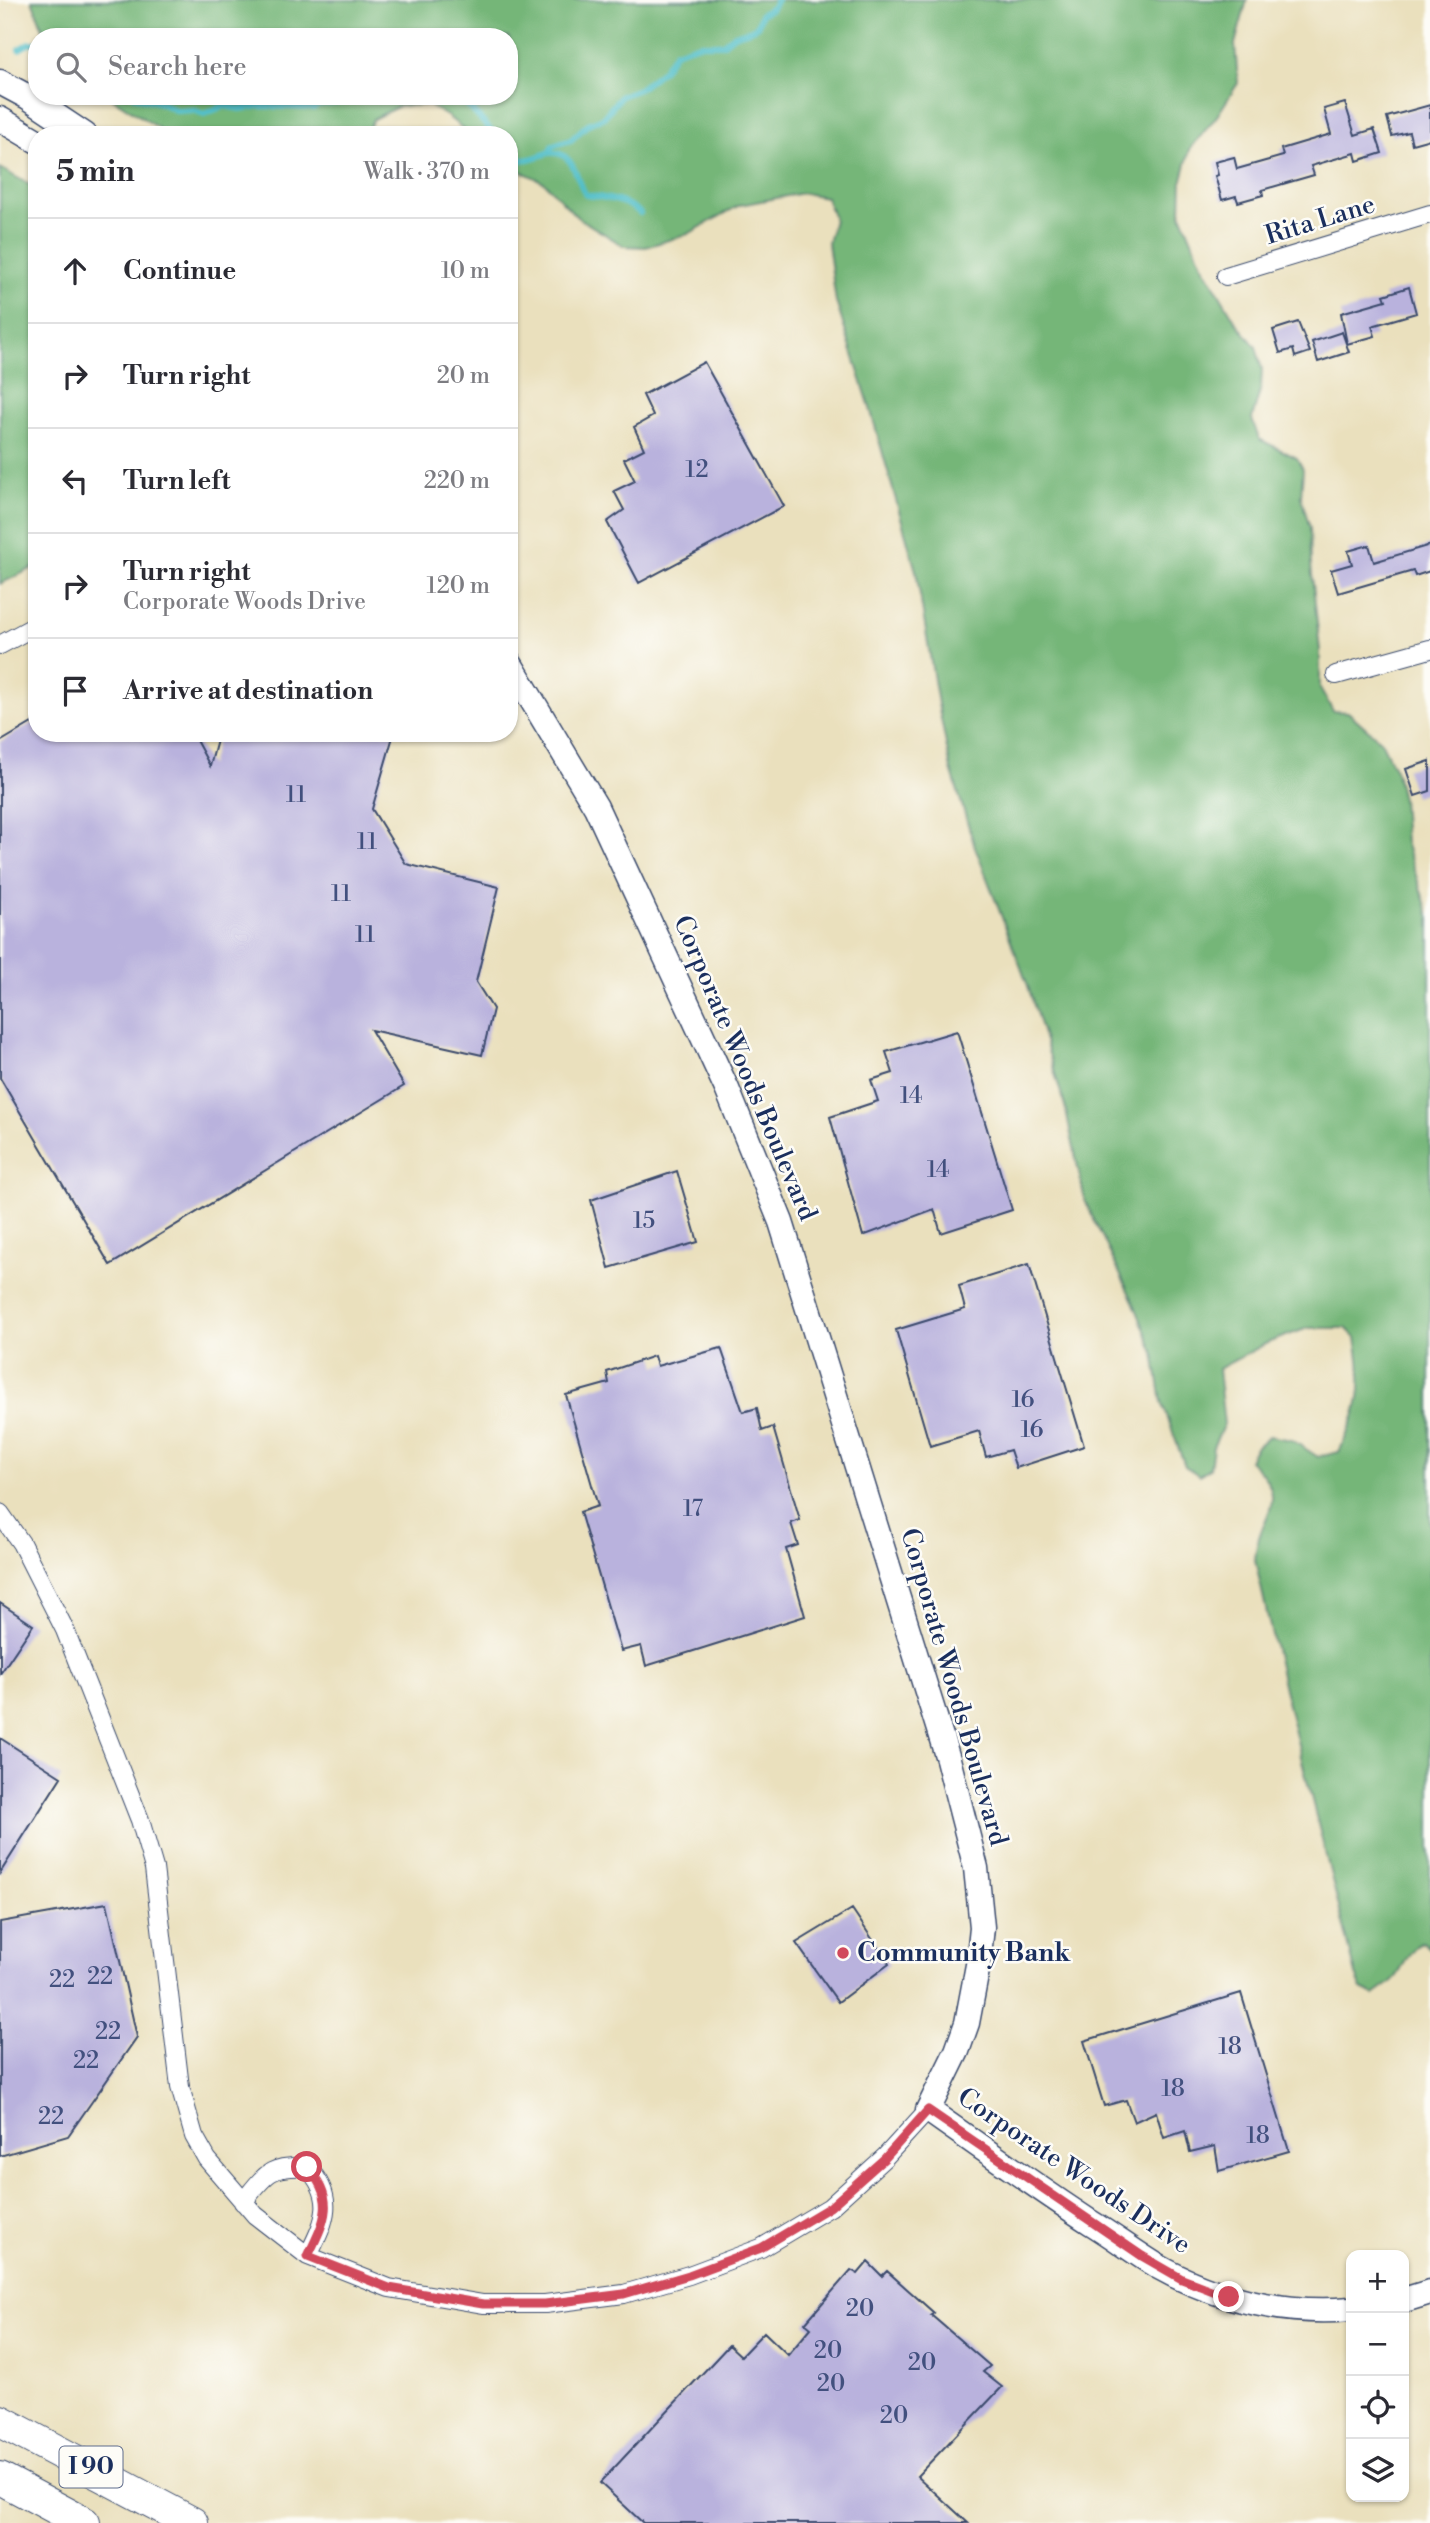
<!DOCTYPE html>
<html lang="en">
<head>
<meta charset="utf-8">
<style>
	:root { --surface:#fff; --page:#f7f7f7; --text:#2b2b33; --muted:#7c7c81; --line:#e1e1e2 }
	body { margin:0; font-family:"Libre Bodoni",serif; background:var(--page); color:var(--text) }
	.controls { position:absolute; right:21px; bottom:21px; display:grid; overflow:hidden; border-radius:14px; box-shadow:0 2px 5px #0004 }
	.controls button { width:63px; height:63px; display:grid; place-items:center; padding:0; border:0; border-bottom:2px solid var(--line); background:var(--surface); color:var(--text); font:35px sans-serif }
	.stop { position:absolute; width:21px; height:21px; margin:-16px; border:5px solid #d1495b; border-radius:50%; background:#fff }
	.stop.end { background:#d1495b; border-color:#fff; box-shadow:0 2px 7px #0008 }
	.list { margin:0; padding:0; list-style:none }
	h2 { display:flex; justify-content:space-between; align-items:center; height:91px; margin:0; padding:0 28px; font-size:30px }
	h2 small { font-size:23px; font-weight:400; color:var(--muted) }
	.list li { display:grid; grid-template-columns:46px 1fr auto; gap:21px; align-items:center; box-sizing:border-box; height:105px; padding:0 28px; border-top:2px solid var(--line) }
	.list b { display:block; font-size:26px; white-space:nowrap }
	.list p { margin:0; font-size:23px; white-space:nowrap; color:var(--muted) }
	.list em { font-size:23px; font-style:normal; color:var(--muted) }
	.icon { flex:none; width:38px; height:38px; fill:none; stroke:currentColor; stroke-width:2; stroke-linecap:round; stroke-linejoin:round }
	.map { position:relative; flex:none; width:1430px; height:2523px; overflow:hidden }
	.search { position:absolute; background:var(--surface); box-shadow:0 2px 5px #0004; left:28px; top:28px; width:490px; height:77px; display:flex; align-items:center; gap:18px; box-sizing:border-box; padding:0 24px; border-radius:28px; color:var(--muted); font-size:26px }
	.panel { position:absolute; background:var(--surface); box-shadow:0 2px 5px #0004; left:28px; top:126px; width:490px; height:616px; border-radius:28px }
	.map>svg:first-child { display:block }
	.forest { fill:#74b678; stroke:#48726b; stroke-width:2 }
	.lines { fill:none; stroke-linecap:round; stroke-linejoin:round }
	.stream { stroke:#52bfc9; stroke-width:6 }
	.building { fill:#b9b2dd }
	.street-casing { stroke:#3a4a6c; stroke-width:20 }
	.secondary-casing { stroke:#3a4a6c; stroke-width:27 }
	.highway-casing { stroke:#3a4a6c; stroke-width:34 }
	.street { stroke:#fff; stroke-width:18 }
	.secondary { stroke:#fff; stroke-width:24 }
	.highway { stroke:#fff; stroke-width:32 }
	.route { stroke:#d1495b; stroke-width:9 }
	.poi-dot { fill:#d1495b; stroke:#fdfcf7; stroke-width:2.5 }
	.labels { text-anchor:middle; dominant-baseline:central; stroke-width:5; stroke-linejoin:round; paint-order:stroke }
	.number-label { font-size:23px; fill:#42507e }
	.shield { fill:#fdfcf7; stroke:#5f6c8c; stroke-width:2 }
	.shield-label { font-size:24px; font-weight:bold; fill:#1b2f5e }
	.street-label { font-size:26px; fill:#1b2f5e; stroke:#fdfcf7 }
	.poi-label { font-size:26px; font-weight:bold; fill:#1b2f5e; stroke:#fdfcf7; text-anchor:start }
</style>
</head>
<body>
<div class="map">
<svg width="1430" height="2523" viewBox="0 0 1430 2523">
	<rect width="100%" height="100%" fill="#fdfcf7"/>
	<filter id="ink" filterUnits="userSpaceOnUse"><feTurbulence type="fractalNoise" baseFrequency=".0143" numOctaves="2"/><feDisplacementMap in="SourceGraphic" scale="14" xChannelSelector="R" yChannelSelector="G"/><feConvolveMatrix kernelMatrix="1 2 1 2 8 2 1 2 1" color-interpolation-filters="sRGB"/></filter>
	<filter id="wash" filterUnits="userSpaceOnUse"><feTurbulence type="fractalNoise" baseFrequency=".00686" numOctaves="4" result="noise"/><feDisplacementMap in="SourceGraphic" scale="28" xChannelSelector="R" yChannelSelector="G"/><feGaussianBlur stdDeviation="1.57" result="paint"/><feColorMatrix in="noise" values="0 0 0 0 0 0 0 0 0 0 0 0 0 0 0 0 0 1.4 0 .05"/><feComposite in="paint" operator="in"/></filter>
	<g filter="url(#wash)">
		<rect width="100%" height="100%" fill="#eae0bd"/>
		<!-- forest -->
		<path class="forest" d="M32,0H1247L1235,44L1238,83L1217,116L1190,149L1182,179L1181,214L1202,264L1236,322L1256,347L1262,369L1261,387L1252,419L1259,439L1297,458L1303,469L1301,497L1310,528L1311,565L1320,651V688L1333,711L1348,712L1381,741L1396,772L1402,799L1405,842L1430,918V1948L1423,1942C1407,1949 1406,1965 1396,1977C1391,1984 1381,1989 1374,1995L1362,1989L1356,1975L1284,1689L1255,1560C1257,1513 1296,1502 1249,1460L1256,1447L1269,1436L1292,1440L1318,1457L1339,1452C1361,1405 1365,1390 1356,1338L1346,1328H1308L1267,1343L1218,1369L1224,1424L1213,1447L1210,1468L1199,1475L1185,1466L1162,1402L1154,1353L1133,1301L1085,1201L1065,1106L1028,986L974,844L951,769L938,704L916,571L868,401L836,302L828,243L834,219L826,197L803,193L740,205L688,234L646,247L624,246L577,217L544,182L516,169L509,163V135H471L447,116L428,105L399,106L373,119L366,135H169L109,96H509V37H46Z
			M0,168L37,189V566L0,584Z"/>
		<g class="lines">
			<!-- stream -->
			<path class="stream" d="M19,49L30,43H37
				M134,96L161,103L177,111L193,110L204,114L224,106L240,109L260,106L314,108L318,105L386,96
				M459,96L495,135
				M509,152L522,160C532,160 540,155 549,153C574,149 576,180 586,195C605,198 624,199 640,213
				M549,153L552,146L571,140L588,124L603,118L621,96L639,89L662,71L675,52L699,44H723L734,35L753,29L758,25L761,14L772,8L777,0"/>
		</g>
		<g id="blocks">
			<!-- building -->
			<path class="building" d="M1345,103L1355,135L1374,129L1382,153L1357,161L1355,153L1311,166L1314,175L1262,190L1263,195L1238,202L1236,196L1222,200L1215,176L1218,175L1215,162L1234,157L1237,169L1283,156L1281,149L1331,134L1324,109Z
				M1430,105V139L1412,144L1409,132L1392,136L1387,117Z
				M1409,287L1416,313L1372,326L1375,336L1347,344L1341,313L1386,300L1384,295Z
				M1298,322L1310,352L1295,357L1293,349L1280,353L1273,330Z
				M1342,332L1349,352L1318,362L1312,342Z
				M704,362L784,506L639,583L607,522L624,510L614,491L635,481L624,459L644,449L634,427L653,416L643,395Z
				M1369,545L1374,562L1430,545V571L1415,576L1413,571L1338,593L1331,570L1352,564L1348,551Z
				M37,720V733H192L210,766L219,733H394L372,809L406,864L499,887L476,982L493,1009L482,1055L371,1030L404,1086L110,1265L0,1078V742Z
				M1430,761V791L1415,796L1406,769Z
				M957,1031L1012,1210L941,1233L934,1209L863,1236L830,1117L878,1101L871,1080L893,1073L886,1052Z
				M677,1171L698,1242L609,1268L591,1200Z
				M1029,1264L1084,1446L1016,1468L1010,1450L986,1457L979,1431L930,1446L896,1330L965,1309L959,1286Z
				M721,1348L743,1412L757,1408L762,1431L773,1427L800,1520L791,1523L798,1545L786,1549L805,1616L646,1666L641,1646L621,1651L580,1512L598,1506L566,1395L609,1383L607,1372L654,1356L657,1366Z
				M0,1603L33,1625L0,1674Z
				M0,1738L61,1777L0,1873Z
				M107,1903L137,2037L68,2136L0,2156V1922Z
				M852,1909L889,1964L838,2002L796,1943Z
				M1241,1993L1289,2151L1219,2171L1215,2146L1190,2152L1185,2131L1164,2138L1156,2112L1134,2122L1126,2100L1104,2106L1084,2041Z
				M868,2262L882,2276L887,2271L934,2313L931,2315L990,2366L983,2372L1002,2387L917,2476L968,2523H643L600,2483L729,2345L741,2356L764,2332L788,2355L811,2328L805,2323L851,2270L858,2274Z"/>
		</g>
	</g>
	<g filter="url(#ink)">
		<use href="#blocks" fill-opacity="0" stroke="#3a4a6c" stroke-width="2"/>
		<g class="lines">
			<!-- street casing -->
			<g class="street-casing">
				<path id="street" d="M1226,276L1430,214
					M0,645L37,625
					M1336,675L1430,649
					M0,1513L21,1543L65,1630L140,1820L154,1868L180,2087L194,2136L207,2159L255,2215L308,2256L389,2288L483,2304H545L624,2294L689,2275L761,2248L830,2207L885,2157L928,2110
					M243,2202C266,2174 269,2165 307,2167C337,2199 325,2221 308,2256"/>
			</g>
			<!-- secondary casing -->
			<g class="secondary-casing">
				<path id="secondary" d="M0,82L28,97L85,135
					M0,119L37,141
					M509,662L596,807L727,1089L781,1222L948,1759L976,1868L982,1927L978,1965L967,2023L957,2051L928,2110C982,2148 1035,2186 1090,2222C1113,2236 1134,2252 1157,2266C1215,2299 1285,2315 1351,2309
					M1404,2300L1430,2292"/>
			</g>
			<!-- highway casing -->
			<g class="highway-casing">
				<path id="highway" d="M0,2421L192,2523
					M0,2478L84,2523"/>
			</g>
			<!-- street -->
			<use href="#street" class="street"/>
			<!-- secondary -->
			<use href="#secondary" class="secondary"/>
			<!-- highway -->
			<use href="#highway" class="highway"/>
		</g>
	</g>
	<g class="lines" filter="url(#ink)">
		<!-- route -->
		<path class="route" d="M307,2167C337,2199 325,2221 308,2256L389,2288L483,2304H545L624,2294L689,2275L761,2248L830,2207L885,2158L928,2110L1142,2256L1182,2279L1229,2297"/>
	</g>
	<!-- markers -->
	<circle class="poi-dot" cx="843" cy="1953" r="7"/>
	<g class="labels">
		<!-- number labels -->
		<g class="number-label">
			<text x="697" y="470">12</text>
			<text x="296" y="795">11</text>
			<text x="367" y="842">11</text>
			<text x="341" y="894">11</text>
			<text x="365" y="935">11</text>
			<text x="911" y="1096">14</text>
			<text x="938" y="1170">14</text>
			<text x="644" y="1221">15</text>
			<text x="1023" y="1400">16</text>
			<text x="1032" y="1430">16</text>
			<text x="693" y="1509">17</text>
			<text x="100" y="1977">22</text>
			<text x="62" y="1980">22</text>
			<text x="108" y="2032">22</text>
			<text x="1230" y="2047">18</text>
			<text x="86" y="2061">22</text>
			<text x="1173" y="2089">18</text>
			<text x="51" y="2117">22</text>
			<text x="1258" y="2136">18</text>
			<text x="860" y="2309">20</text>
			<text x="828" y="2351">20</text>
			<text x="922" y="2363">20</text>
			<text x="831" y="2384">20</text>
			<text x="894" y="2416">20</text>
		</g>
		<!-- shield labels -->
		<rect class="shield" x="59.5" y="2446.5" width="63" height="41" rx="5"/>
		<g class="shield-label">
			<text x="91" y="2467">I 90</text>
		</g>
		<!-- street labels -->
		<g class="street-label">
			<text transform="translate(1320 220) rotate(-17)">Rita Lane</text>
			<text transform="translate(745 1068) rotate(67)">Corporate Woods Boulevard</text>
			<text transform="translate(954 1687) rotate(74)">Corporate Woods Boulevard</text>
			<text transform="translate(1074 2171) rotate(34)">Corporate Woods Drive</text>
		</g>
		<!-- poi labels -->
		<g class="poi-label">
			<text x="857" y="1953">Community Bank</text>
		</g>
	</g>
</svg>
<div class="controls">
<button>+</button>
<button>−</button>
<button><svg class="icon" aria-label="locate" viewBox="0 0 24 24"><circle cx="12" cy="12" r="6"/><path d="M12 2v4M12 18v4M2 12h4M18 12h4"/></svg></button>
<button><svg class="icon" aria-label="layers" viewBox="0 0 24 24"><path d="M12 4l9 5-9 5-9-5zM3 14l9 5 9-5"/></svg></button>
</div>
<div class="stop" style="left:307px;top:2167px"></div>
<div class="stop end" style="left:1229px;top:2297px"></div>
<div class="search"><svg class="icon" aria-label="search" viewBox="0 0 24 24"><circle cx="10" cy="10" r="6"/><path d="M15 15l6 6"/></svg>Search here</div>
<section class="panel">
<h2>5 min<small>Walk · 370 m</small></h2>
<ul class="list">
<li><svg class="icon" aria-label="ahead" viewBox="0 0 24 24"><path d="M12 20V5M6 11l6-6 6 6"/></svg><div><b>Continue</b></div><em>10 m</em></li>
<li><svg class="icon" aria-label="right" viewBox="0 0 24 24"><path d="M7 20v-9h11M14 6l5 5-5 5"/></svg><div><b>Turn right</b></div><em>20 m</em></li>
<li><svg class="icon" aria-label="left" viewBox="0 0 24 24"><path d="M17 20v-9H6M10 6l-5 5 5 5"/></svg><div><b>Turn left</b></div><em>220 m</em></li>
<li><svg class="icon" aria-label="right" viewBox="0 0 24 24"><path d="M7 20v-9h11M14 6l5 5-5 5"/></svg><div><b>Turn right</b><p>Corporate Woods Drive</p></div><em>120 m</em></li>
<li><svg class="icon" aria-label="arrive" viewBox="0 0 24 24"><path d="M6 21V4h12l-3 4 3 4H6"/></svg><div><b>Arrive at destination</b></div></li>
</ul>
</section>
</div>
</body>
</html>
